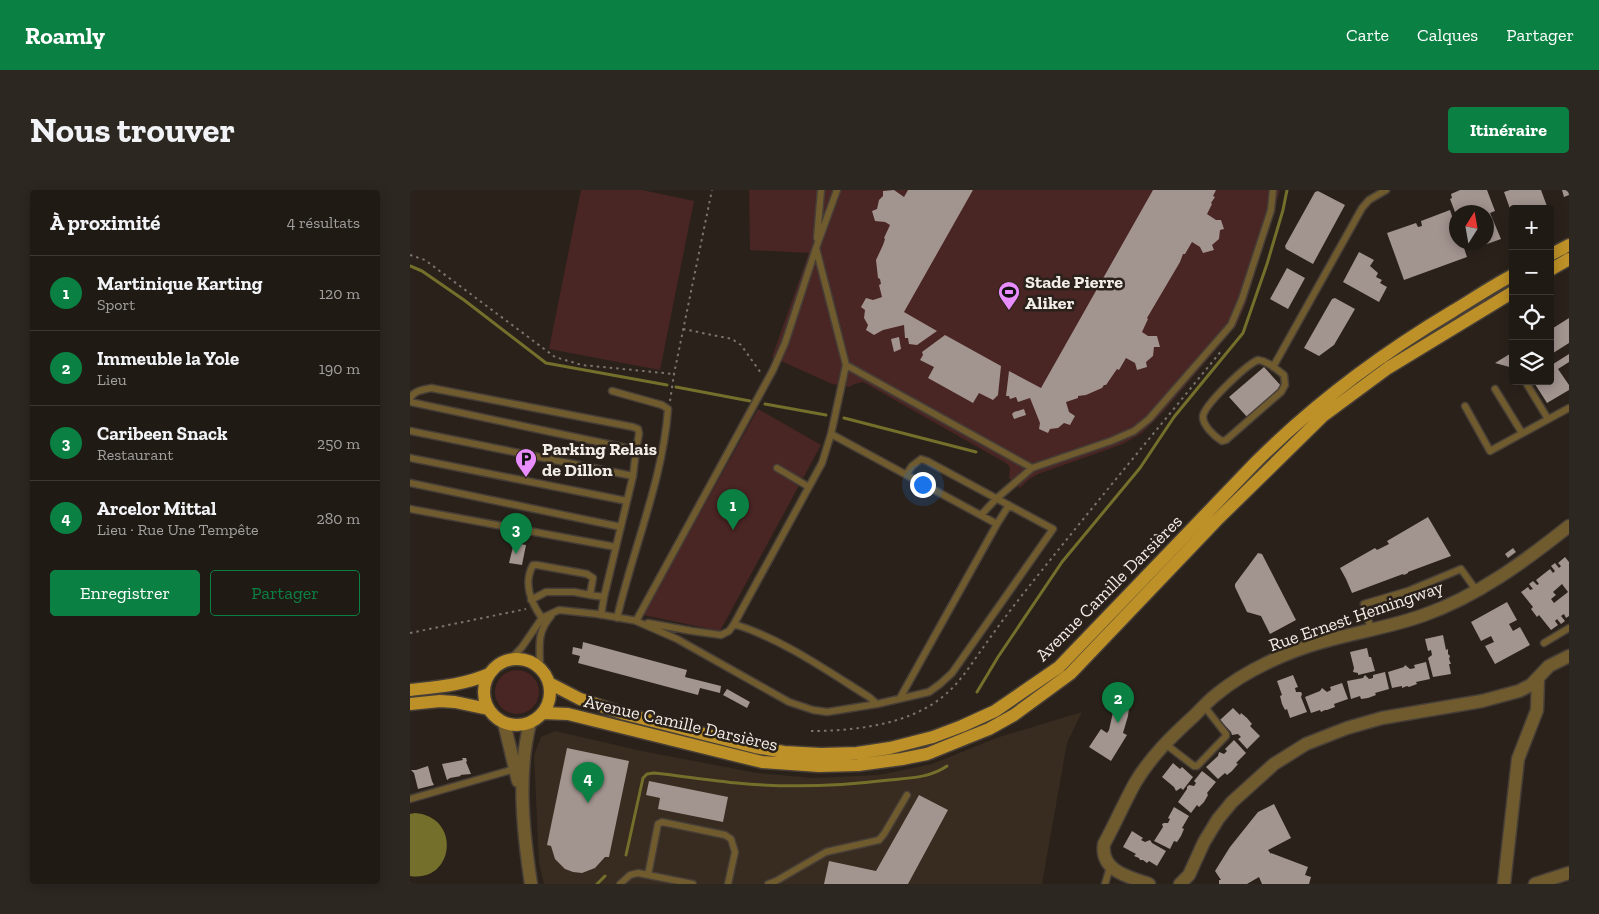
<!DOCTYPE html>
<html lang="fr">
<head>
<meta charset="utf-8">
<style>
	:root { --surface:#201a14; --page:#2d2722; --text:#f1f3f6; --muted:#a2a1a0; --line:#3d3834; --accent:#0b8043 }
	body { margin:0; font-family:"Zilla Slab",serif; background:var(--page); color:var(--text) }
	.controls { position:absolute; right:15px; top:15px; display:grid; overflow:hidden; border-radius:5px; box-shadow:0 2px 12px #0003 }
	.controls button { width:45px; height:45px; display:grid; place-items:center; padding:0; border:0; border-bottom:1px solid var(--line); background:var(--surface); color:var(--text); font:25px sans-serif }
	.compass { position:absolute; left:1039px; top:15px; width:45px; height:45px; border-radius:50%; background:var(--surface); box-shadow:0 2px 12px #0003; rotate:11deg }
	.you { position:absolute; left:512px; top:294px; width:18px; height:18px; margin:-12px; border:4px solid #fff; border-radius:50%; background:#1a73e8; box-shadow:0 0 0 8px #1a73e833 }
	.badge { display:grid; place-items:center; width:32px; height:32px; border-radius:50%; background:var(--accent); color:#fff; font-size:16px; font-weight:700 }
	.pin { position:absolute; translate:-50% -41px; filter:drop-shadow(0 1px 2px #0008) }
	.pin::after { content:''; position:absolute; top:26px; width:18px; height:15px; background:inherit; clip-path:polygon(0 0,100% 0,50% 100%) }
	.list { margin:0; padding:0; list-style:none }
	h2 { display:flex; justify-content:space-between; align-items:center; height:65px; margin:0; padding:0 20px; font-size:21px }
	h2 small { font-size:16px; font-weight:400; color:var(--muted) }
	.list li { display:grid; grid-template-columns:32px 1fr auto; gap:15px; align-items:center; box-sizing:border-box; height:75px; padding:0 20px; border-top:1px solid var(--line) }
	.list b { display:block; font-size:19px; white-space:nowrap }
	.list p { margin:0; font-size:16px; white-space:nowrap; color:var(--muted) }
	.list em { font-size:16px; font-style:normal; color:var(--muted) }
	.actions { display:flex; gap:10px; padding:15px 20px }
	.actions a { flex:1; padding:11px 0; border:1px solid var(--accent); border-radius:5px; text-align:center; font-size:18px; color:var(--accent) }
	.actions .main { background:var(--accent); color:#fff }
	.icon { flex:none; width:28px; height:28px; fill:none; stroke:currentColor; stroke-width:2; stroke-linecap:round; stroke-linejoin:round }
	.map { position:relative; flex:none; width:1159px; height:694px; overflow:hidden; border-radius:5px }
	header { display:flex; align-items:center; gap:30px; box-sizing:border-box; height:70px; padding:0 25px; background:var(--accent); color:#fff }
	header strong { font-size:24px }
	nav { display:flex; gap:28px; margin-inline-start:auto; font-size:18px }
	.intro { display:flex; align-items:center; justify-content:space-between; box-sizing:border-box; height:120px; padding:0 30px }
	h1 { margin:0; font-size:35px }
	.button { padding:12px 22px; border-radius:5px; background:var(--accent); color:#fff; font-size:18px; font-weight:700 }
	main { display:flex; gap:30px; padding:0 30px }
	aside { flex:1; background:var(--surface); border-radius:5px; box-shadow:0 2px 12px #0003 }
	.map>svg:first-child { display:block }
	.built { fill:#382b1f }
	.green { fill:#492524 }
	.water { fill:#746f2b }
	.lines { fill:none; stroke-linecap:round; stroke-linejoin:round }
	.stream { stroke:#746f2b; stroke-width:3 }
	.building { fill:#a2948f; fill-rule:evenodd }
	.lane-casing { stroke:#463e37; stroke-width:9 }
	.street-casing { stroke:#463e37; stroke-width:15 }
	.primary-casing { stroke:#463e37; stroke-width:15 }
	.path { stroke:#7b736d; stroke-width:2; stroke-dasharray:2.5 4; stroke-linecap:butt }
	.lane { stroke:#705b2f; stroke-width:6 }
	.street { stroke:#705b2f; stroke-width:12 }
	.primary { stroke:#bd9127; stroke-width:12 }
	.labels { text-anchor:middle; dominant-baseline:central; stroke-width:5; stroke-linejoin:round; paint-order:stroke }
	.poi-label { font-size:18px; font-weight:bold; fill:#f3ede8; stroke:#2a221a; text-anchor:start }
	.street-label { font-size:18px; fill:#f3ede8; stroke:#2a221a }
</style>
</head>
<body>
<header>
<strong>Roamly</strong>
<nav><a>Carte</a><a>Calques</a><a>Partager</a></nav>
</header>
<div class="intro"><h1>Nous trouver</h1><a class="button">Itinéraire</a></div>
<main>
<aside>
<h2>À proximité<small>4 résultats</small></h2>
<ul class="list">
<li><span class="badge">1</span><div><b>Martinique Karting</b><p>Sport</p></div><em>120 m</em></li>
<li><span class="badge">2</span><div><b>Immeuble la Yole</b><p>Lieu</p></div><em>190 m</em></li>
<li><span class="badge">3</span><div><b>Caribeen Snack</b><p>Restaurant</p></div><em>250 m</em></li>
<li><span class="badge">4</span><div><b>Arcelor Mittal</b><p>Lieu · Rue Une Tempête</p></div><em>280 m</em></li>
</ul>
<div class="actions"><a class="main">Enregistrer</a><a>Partager</a></div>
</aside>
<div class="map">
<svg width="1159" height="694" viewBox="0 0 1159 694">
	<rect width="100%" height="100%" fill="#2a221a"/>
	<!-- built -->
	<path class="built" d="M672,522L657,553L632,694H134L129,673L124,565L131,547L145,541L232,561L347,583L404,588L469,585L522,574L589,547Z"/>
	<!-- green -->
	<path class="green" d="M171,0H232L284,11L250,180L139,159Z
		M339,0H870L835,116L826,136L753,222L732,243L713,254L628,284L618,290L610,298L599,288L600,277L596,273L453,192L444,194L440,197L422,194L362,167L399,63L340,60Z
		M348,219L411,255L310,441L233,425Z
		M85 502a22 22 0 1 1 44 0a22 22 0 1 1-44 0Z"/>
	<!-- water -->
	<path class="water" d="M5,623C52,627 44,693 0,686V624Z"/>
	<g class="lines">
		<!-- stream -->
		<path class="stream" d="M0,76L12,81L54,110L136,173L257,195
			M266,197L340,211
			M355,214L416,225
			M434,228L566,262
			M567,502L588,467L652,372L730,278L764,227L833,143L857,74L873,20L877,0
			M216,665L233,588L237,584L244,583C271,586 299,590 327,593C377,598 429,596 479,590C498,588 520,588 537,576
			M187,694L195,686"/>
	</g>
	<!-- building -->
	<path class="building" d="M484,0L494,7L498,0H563L494,122L527,141L507,155L499,154L498,148H495L494,135L473,140L464,145L456,140L458,135L454,128L455,120L451,117L456,108L463,110L472,107L469,95L471,94L470,89L468,88L466,70L473,55L475,49L474,48L480,35L475,32L465,31L462,21L467,19L469,10L473,6V1Z
		M743,0H806L803,6L805,7L801,13L802,14L797,24L806,30H811L814,39L810,40L809,49L802,55L804,60L793,63L790,57L782,52L775,64H773L770,72L737,128L738,129L732,142L738,146H747L750,157H744L743,166L736,172L737,177L727,180L725,173L716,168L709,180L707,179L696,195H694L692,198L676,205L668,206V208L656,212L659,222L665,226L660,235L654,233L648,238L640,239L638,243L629,239L630,233L620,208L608,212L606,207L600,209L599,206H596L599,181L631,198Z
		M1050,0H1077L1085,21L1080,23L1091,49L1063,59L1061,52H1076V22H1045L1040,9L1042,8L1041,4Z
		M1100,0H1131L1138,19H1103V27L1094,2Z
		M1152,0H1159V5L1154,7Z
		M908,1L935,15L903,74L876,59L875,56L905,2Z
		M1040,20L1046,38V52H1052L1057,67L994,90L977,43L1006,33L1008,37L1012,36L1011,31Z
		M949,62L964,70L960,76L968,83L966,87L972,90L970,93L977,97L969,112L933,92Z
		M877,78L895,88L878,119L860,109Z
		M925,108L945,119L924,155L909,166L894,158L922,109Z
		M1159,128V153L1140,165V140Z
		M535,145L591,176L588,205L583,210L569,203L563,213L518,188L524,177L510,170L513,165L512,162Z
		M489,147L491,159L484,162L481,149Z
		M1103,162V178L1085,173Z
		M1159,164V172L1148,179L1159,195V200L1137,213L1123,191H1140V176Z
		M854,177L873,198L838,228L819,207Z
		M614,219L616,225L604,229L602,224L604,222Z
		M1018,327L1041,366L998,382V383L994,385L993,384L942,403L936,389L930,378L965,358L967,360L979,354L977,351Z
		M104,353L116,355L112,375L99,373Z
		M1103,358L1106,362L1098,368L1095,364Z
		M848,363L852,364L886,430L860,444L851,426L837,422L825,397V394Z
		M1155,367L1159,372V426L1156,428L1154,424L1151,426L1155,431L1151,434L1147,429L1145,431L1148,435L1141,440L1129,425L1127,427L1121,419L1123,417L1111,402L1118,397L1120,400L1123,399L1119,394L1123,391L1127,395L1129,394L1126,390L1140,379L1143,383L1145,381L1141,376L1145,373L1149,378L1151,376L1148,373ZM1152,394L1158,402L1144,413L1141,409L1146,405L1143,402Z
		M1097,412L1107,430L1099,434L1103,441L1110,437L1120,455L1085,474L1075,456L1084,452L1081,446L1071,451L1061,432Z
		M1033,445L1036,460L1038,459V464L1040,466L1039,469L1041,474H1039L1041,484L1023,487L1018,468L1022,465L1021,460L1018,461L1015,449Z
		M173,452L277,480L275,487L311,496L310,503L290,498L288,505L168,473L170,466L162,464L163,457L172,459Z
		M957,458L959,467H961L965,481L948,485V483L943,482L944,478L940,462Z
		M1016,472L1020,489L1006,492L1007,494L999,497L997,496L992,498V496L982,498L978,482L994,477L995,475L1000,479L1005,478L1004,475Z
		M975,482L979,499L965,503L966,505L958,508L951,509L950,506L941,509L937,491L953,488L955,485L959,489L963,488V485Z
		M883,485L888,497L885,498L886,502H891L892,504L891,507L897,522L880,528L877,519L875,520L872,514L870,506L872,505L867,491Z
		M932,493L938,509L924,514L925,517L917,520H915L911,522L910,520L901,523L895,507L910,501L912,498L917,502L921,500L920,497Z
		M713,497L717,501H721L718,526L713,543L717,545L701,571L679,557L691,539L697,543L699,540L704,518Z
		M317,499L340,512L337,518L313,505Z
		M823,518L830,525L831,523L837,528L842,534L840,536L850,546L837,559L828,549L831,547L828,544L822,545L821,542L810,530Z
		M824,550L836,563L826,573L828,574L822,581L817,585L815,583L808,589L796,577L808,566L809,562L814,564L817,561L815,559Z
		M157,558L219,571L199,667H195L185,678L172,683L163,682L155,679L145,669L141,656L137,655Z
		M52,568H56L57,571L56,572L61,584L50,585L51,586L40,588L37,590L32,574L53,570Z
		M763,573L770,579L772,577L783,587L773,600L771,598L766,601L764,597L752,587Z
		M18,576L22,591L24,595L8,599L4,583L1,580H6Z
		M792,581L806,592L797,603L798,605L794,612L789,617L787,615L781,623L768,612L777,599V597L779,595L784,596L786,593L784,591Z
		M239,591L318,607L313,632L248,619L250,608L236,605Z
		M509,605L538,620L498,694H414L419,671L466,681Z
		M864,614L881,648L858,660L861,664V663L898,677L895,685L901,687L899,694H852L849,687L837,694H809V690H811L805,681L820,657L848,622Z
		M764,617L779,626L772,638L774,639L771,646L767,652L764,651L760,659L744,651L753,637L752,634L754,633H758L760,629L758,628Z
		M722,641L733,648L731,650L735,652L740,650L742,653L756,661L747,676L739,671L737,673L733,670H730L729,668L724,666L726,664L713,657Z"/>
	<g class="lines">
		<!-- lane casing -->
		<g class="lane-casing">
			<path id="lane" d="M427,0L406,58L375,153L363,180L226,431L267,449L379,512L403,520L417,522L467,514L519,502L530,494L542,483L643,339L517,271L511,269L502,276L496,285
				M407,48L411,0
				M406,58L436,175L622,278L701,251L724,241L739,229L821,135L832,109L861,20L863,0
				M848,170C858,171 866,179 874,185L875,195L871,202L816,250L812,251C805,247 792,235 793,226C795,214 836,175 848,170Z
				M436,175L421,244L412,273L324,434C372,449 416,480 459,507L467,514
				M863,177L952,18L959,10L976,0
				M1115,191L1138,229
				M1085,199L1112,243
				M202,201L252,215L258,219C253,289 223,359 207,428
				M0,208C5,200 13,200 21,198L223,237L228,239L229,244L226,260
				M0,212L226,260L223,286L194,407
				M1055,216L1080,261L1159,218
				M0,241L223,286
				M421,244L587,334L490,508
				M0,268L217,311
				M367,278L399,297
				M0,293L211,337
				M0,319L206,357
				M571,325L586,309L622,278
				M587,334L599,315
				M180,405L194,407L191,425
				M121,410L136,402H164L180,405L183,388L177,384L127,375H123C113,393 121,413 132,428
				M238,433L282,441L311,445L319,441L324,434
				M961,440L954,414L998,401L1051,379L1066,400
				M1134,453L1159,438
				M100,470L112,457L132,428L149,420L187,424L228,431
				M130,479C130,457 126,443 141,426
				M754,553L784,576H787L816,546V544L794,516
				M0,609L105,579
				M238,685L248,634L252,632L315,645L321,649L325,662L318,694
				M210,694L220,685L228,683L283,694
				M358,694L366,691L416,662L469,650L474,644L497,605
				M695,694L700,677"/>
		</g>
		<!-- street casing -->
		<g class="street-casing">
			<path id="street" d="M94,533L108,591
				M120,533C107,585 113,641 121,694
				M739,694C719,687 690,681 694,654C705,634 714,613 725,593C741,566 762,546 785,525C792,518 799,510 807,504C835,481 876,462 912,452C946,442 981,437 1014,425C1068,406 1115,371 1159,336
				M770,694L779,685L794,652L808,629L822,612L864,574L896,554L937,538L972,528L1072,511L1109,501L1121,495L1139,476L1159,466
				M1094,694L1108,569L1127,520L1128,489
				M1125,694L1159,683"/>
		</g>
		<!-- primary casing -->
		<g class="primary-casing">
			<path id="primary" d="M1140,65L1159,55
				M1140,80L1159,69
				M74 502a33 33 0 1 1 66 0a33 33 0 1 1-66 0Z
				M139,493L170,509L215,524L345,557L374,562L411,564L447,563L480,558L523,547L552,536L585,521L649,477L846,272C906,212 971,164 1043,121C1063,109 1082,96 1103,85
				M0,500C27,497 54,495 79,484
				M0,514L30,511L45,512L78,519
				M133,523L158,524L352,572L409,576L448,575L492,569L517,564L554,549L579,539L604,525L660,484L806,331L913,226L978,178L1103,102"/>
		</g>
		<!-- path -->
		<path class="path" d="M0,65L15,70L145,167L172,175L264,184
			M273,139L322,149L331,155L351,183
			M260,211L264,184L302,0
			M0,443L116,419
			M401,541C443,541 497,535 531,508C547,496 558,479 570,462C584,442 598,423 613,404C678,322 746,241 812,160"/>
		<!-- lane -->
		<use href="#lane" class="lane"/>
		<!-- street -->
		<use href="#street" class="street"/>
		<!-- primary -->
		<use href="#primary" class="primary"/>
	</g>
	<!-- icons -->
	<defs>
		<g id="stadium-pin" transform="scale(1.125)"><path d="M0 17L-7.5 6A9.5 9.5 0 1 1 7.5 6Z" fill="#e98dfd" stroke="#2a221a"/><path d="M0-5a6.5 5 0 1 0 0 10a6.5 5 0 1 0 0-10ZM-3.5-1.8h7v3.6h-7Z" fill="#111"/></g>
		<g id="parking-pin" transform="scale(1.125)"><path d="M0 17L-7.5 6A9.5 9.5 0 1 1 7.5 6Z" fill="#e98dfd" stroke="#2a221a"/><path d="M-3.5-5.5H1a3.5 3.5 0 0 1 0 7H-1V5.5H-3.5ZM-1-3.4V-.6H.8a1.4 1.4 0 0 0 0-2.8Z" fill="#111"/></g>
	</defs>
	<g fill-rule="evenodd">
		<use href="#stadium-pin" x="599" y="102"/>
		<use href="#parking-pin" x="116" y="269"/>
	</g>
	<g class="labels">
		<!-- poi labels -->
		<g class="poi-label">
			<text x="615" y="92">Stade Pierre<tspan x="615" dy="21">Aliker</tspan></text>
			<text x="132" y="259">Parking Relais<tspan x="132" dy="21">de Dillon</tspan></text>
		</g>
		<!-- street labels -->
		<g class="street-label">
			<text transform="translate(699 398) rotate(-45)">Avenue Camille Darsières</text>
			<text transform="translate(946 426) rotate(-19)">Rue Ernest Hemingway</text>
			<text transform="translate(271 533) rotate(13)">Avenue Camille Darsières</text>
		</g>
	</g>
</svg>
<div class="controls">
<button>+</button>
<button>−</button>
<button><svg class="icon" aria-label="locate" viewBox="0 0 24 24"><circle cx="12" cy="12" r="6"/><path d="M12 2v4M12 18v4M2 12h4M18 12h4"/></svg></button>
<button><svg class="icon" aria-label="layers" viewBox="0 0 24 24"><path d="M12 4l9 5-9 5-9-5zM3 14l9 5 9-5"/></svg></button>
</div>
<svg class="compass" viewBox="-18 -18 36 36"><path d="M0-13l5 13h-10z" fill="#e53935"/><path d="M0 13l5-13h-10z" fill="#a2a1a0"/></svg>
<div class="you"></div>
<div class="pin badge" style="left:323px;top:340px">1</div>
<div class="pin badge" style="left:708px;top:533px">2</div>
<div class="pin badge" style="left:106px;top:364px">3</div>
<div class="pin badge" style="left:178px;top:613px">4</div>
</div>
</main>
</body>
</html>
